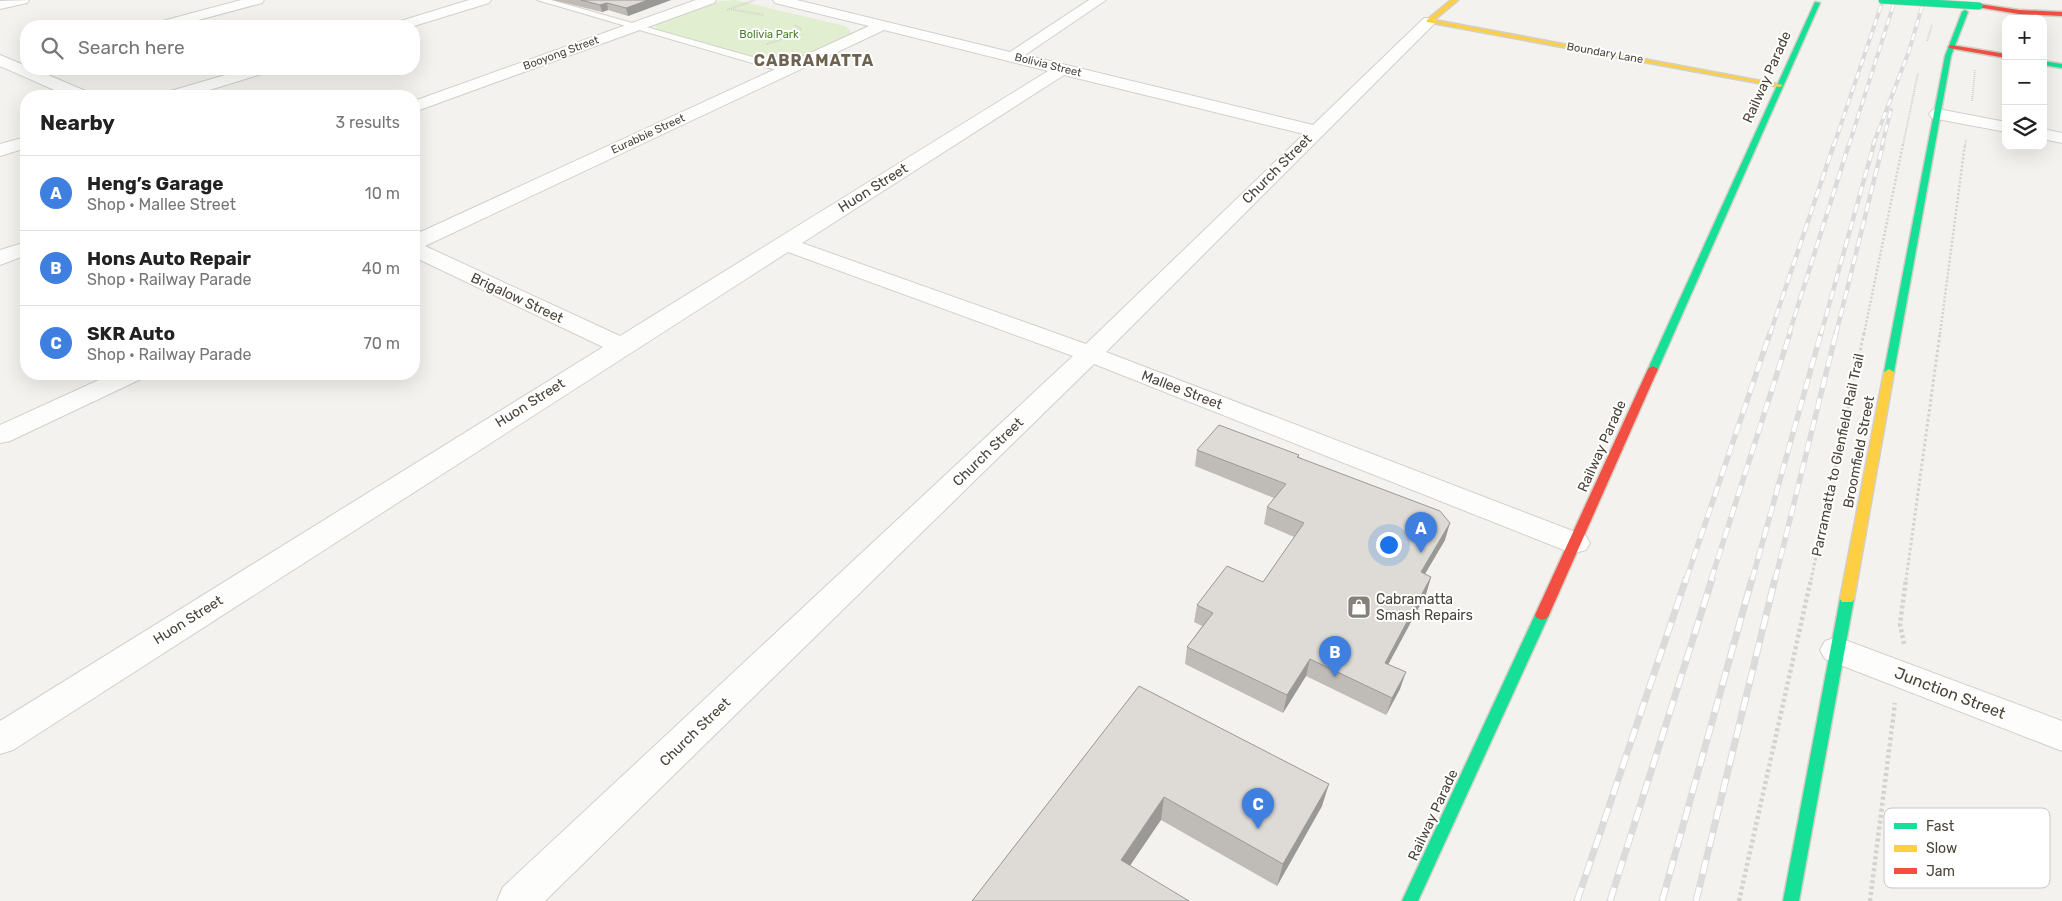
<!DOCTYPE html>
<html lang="en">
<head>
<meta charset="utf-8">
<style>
	:root { --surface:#fff; --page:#f2f2f2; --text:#222; --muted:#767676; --line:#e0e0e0; --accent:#0f766e }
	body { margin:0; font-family:Rubik,sans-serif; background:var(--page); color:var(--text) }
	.controls { position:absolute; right:15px; top:15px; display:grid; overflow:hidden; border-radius:10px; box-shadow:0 5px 20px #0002 }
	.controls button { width:45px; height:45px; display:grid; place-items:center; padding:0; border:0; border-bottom:1px solid var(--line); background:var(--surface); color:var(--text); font:25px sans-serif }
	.you { position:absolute; left:1388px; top:544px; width:18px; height:18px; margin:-12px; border:4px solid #fff; border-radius:50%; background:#1a73e8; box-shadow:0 0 0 8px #1a73e833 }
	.badge { display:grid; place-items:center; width:32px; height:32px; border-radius:50%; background:var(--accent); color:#fff; font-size:16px; font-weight:700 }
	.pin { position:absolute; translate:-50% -41px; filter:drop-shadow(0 1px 2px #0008) }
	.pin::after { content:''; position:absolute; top:26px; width:18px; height:15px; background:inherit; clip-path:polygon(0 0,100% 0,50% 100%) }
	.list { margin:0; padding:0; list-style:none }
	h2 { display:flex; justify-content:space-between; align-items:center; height:65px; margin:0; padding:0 20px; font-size:21px }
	h2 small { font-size:16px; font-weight:400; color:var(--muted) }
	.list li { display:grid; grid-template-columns:32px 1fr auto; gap:15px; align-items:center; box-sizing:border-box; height:75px; padding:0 20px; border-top:1px solid var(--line) }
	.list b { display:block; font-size:19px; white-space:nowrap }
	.list p { margin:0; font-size:16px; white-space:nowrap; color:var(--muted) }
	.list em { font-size:16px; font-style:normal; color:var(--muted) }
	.icon { flex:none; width:28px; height:28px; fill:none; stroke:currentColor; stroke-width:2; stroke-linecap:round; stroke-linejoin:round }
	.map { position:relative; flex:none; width:2062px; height:901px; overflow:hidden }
	.search { position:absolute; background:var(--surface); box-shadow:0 5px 20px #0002; left:20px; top:20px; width:400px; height:55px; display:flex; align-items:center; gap:12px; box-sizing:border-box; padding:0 18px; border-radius:20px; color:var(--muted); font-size:19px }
	.panel { position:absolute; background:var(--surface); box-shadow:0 5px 20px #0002; left:20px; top:90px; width:400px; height:290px; border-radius:20px }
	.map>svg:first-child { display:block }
	.green { fill:#e1eecf }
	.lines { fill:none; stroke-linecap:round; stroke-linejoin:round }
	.lane-casing { stroke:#d2d0cb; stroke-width:2 }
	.street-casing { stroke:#d2d0cb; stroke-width:2 }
	.fast-casing { stroke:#d3cfc5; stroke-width:3 }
	.slow-casing { stroke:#d3cfc5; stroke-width:3 }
	.jam-casing { stroke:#d3cfc5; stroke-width:3 }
	.path-far3 { stroke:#d3d2cc; stroke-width:2; stroke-dasharray:1 1; stroke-linecap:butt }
	.path-far2 { stroke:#d3d2cc; stroke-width:2.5; stroke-dasharray:2 2; stroke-linecap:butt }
	.path-far1 { stroke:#d3d2cc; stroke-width:3; stroke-dasharray:2.5 2.5; stroke-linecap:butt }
	.path { stroke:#d3d2cc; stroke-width:4.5; stroke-dasharray:3 3; stroke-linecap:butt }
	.lane { fill:#fdfdfc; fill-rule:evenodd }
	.street { fill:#fdfdfc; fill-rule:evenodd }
	.fast { fill:#16e098; fill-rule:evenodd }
	.slow { fill:#ffcf43; fill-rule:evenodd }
	.jam { fill:#f24e42; fill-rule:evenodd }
	.rail-far3-casing { stroke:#dbdbda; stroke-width:4 }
	.rail-far2-casing { stroke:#dbdbda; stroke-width:4.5 }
	.rail-far1-casing { stroke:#dbdbda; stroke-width:5.5 }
	.rail-casing { stroke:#dbdbda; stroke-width:7 }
	.rail-far3 { stroke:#fff; stroke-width:2.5; stroke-dasharray:7; stroke-linecap:butt }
	.rail-far2 { stroke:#fff; stroke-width:3; stroke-dasharray:9; stroke-linecap:butt }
	.rail-far1 { stroke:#fff; stroke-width:4; stroke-dasharray:11; stroke-linecap:butt }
	.rail { stroke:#fff; stroke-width:5; stroke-dasharray:14; stroke-linecap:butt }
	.fast-bridge-casing { stroke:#d6cebb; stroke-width:8; stroke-linecap:butt }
	.fast-bridge { stroke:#16e098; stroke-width:7 }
	.wall { fill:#bfbcb8 }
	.shaded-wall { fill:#9b9996 }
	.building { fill:#dedbd6; stroke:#9b9996 }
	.labels { text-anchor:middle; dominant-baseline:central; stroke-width:4; stroke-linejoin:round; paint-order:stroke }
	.far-park-label { font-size:11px; fill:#4a7f2a; stroke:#fff }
	.far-street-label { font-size:11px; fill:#4b4439; stroke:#fff }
	.street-label { font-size:14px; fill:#4b4439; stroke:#fff }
	.poi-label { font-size:14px; fill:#4b4439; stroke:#fff; text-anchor:start }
	.far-district-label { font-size:16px; font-weight:bold; letter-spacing:1px; fill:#6e6250; stroke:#fff }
	.near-street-label { font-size:16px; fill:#4b4439; stroke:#fff }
	.key { fill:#fff; stroke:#c9c7c4; stroke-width:1 }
	.key-label { font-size:14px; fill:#4b4439 }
</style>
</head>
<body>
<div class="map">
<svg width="2062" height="901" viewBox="0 0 2062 901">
	<rect width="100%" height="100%" fill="#f4f2ee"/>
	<!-- green -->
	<path class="green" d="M735,0L845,26L850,30L852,34C825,46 799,63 770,62L658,32L655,27L657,23L719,1Z"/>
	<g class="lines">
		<!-- lane casing -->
		<g class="lane-casing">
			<path id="lane" d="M537,0H551L791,68L792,70L787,73L783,72Z"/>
		</g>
		<!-- street casing -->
		<g class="street-casing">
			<path id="street" d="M29,0L27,3L0,9V1Z
				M241,0H264L262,3L176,26H153L155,23Z
				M469,0H491L489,3L414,26H392L394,23Z
				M696,0H716L714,3L414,112V101Z
				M773,0H797L1010,52L1089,0H1106L1025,55L1313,125L1424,18H1434L1436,21L1434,24L1106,352L1586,536L1590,543L1586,550L1575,553L1564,550L1094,364L545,901H497L503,887L1073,356L788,252L13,750L0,754V721L603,347L414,257V235L869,26L775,3ZM884,30L1048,71L620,336L425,246ZM1064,75L1304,134L1086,344L802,243Z
				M0,55L26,66V69H34L88,92L90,96H68L0,66Z
				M246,69H270L268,72L190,96H165L167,92Z
				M1938,109L2006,122V132L1932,118L1929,114L1932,110Z
				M2043,129L2062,133V143L2043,139Z
				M26,137V148L0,156V144Z
				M26,242V255L0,265V250Z
				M112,374H145L141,379L10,441L0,443V425Z
				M1837,637L2062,721V751L1825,659L1820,650L1825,641Z"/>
		</g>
		<!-- fast casing -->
		<g class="fast-casing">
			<path id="fast" d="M1815,2L1820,3L1658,369L1657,371H1649L1648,369Z
				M1965,10L1968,12L1951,56L1894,372L1889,375L1884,372L1945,56L1962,12Z
				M2043,61L2062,64V68L2043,65Z
				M1847,594L1852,596L1854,599L1799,901H1783L1840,599L1842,596Z
				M1542,610L1547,612L1549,615L1418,901H1402L1535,615L1537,612Z"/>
		</g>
		<!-- slow casing -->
		<g class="slow-casing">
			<path id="slow" d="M1451,0H1458L1434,20L1783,85L1780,87L1427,22V20Z
				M1889,369L1894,372L1854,599L1852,602H1842L1840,599L1884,372Z"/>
		</g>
		<!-- jam casing -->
		<g class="jam-casing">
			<path id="jam" d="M1979,4L2019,10L2062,12V16L2019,14L1977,7L1976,6Z
				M1951,45L2006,54V58L1949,48L1948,47Z
				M1653,366L1658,369L1549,615L1547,618L1542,620L1537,618L1535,615L1648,369Z"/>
		</g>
		<!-- path-far3 -->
		<path class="path-far3" d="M729,9L764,15
			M727,10L755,0
			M1927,41L1932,25
			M767,44L798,34L801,29L794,25
			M1972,101L1975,70
			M1903,145L1918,73
			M1965,145L1966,140"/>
		<!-- path-far2 -->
		<path class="path-far2" d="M1864,334L1903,144
			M1940,334L1965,144"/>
		<!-- path-far1 -->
		<path class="path-far1" d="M1811,580L1864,333
			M1906,580L1940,333"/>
		<!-- path -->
		<path class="path" d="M1904,644L1900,624L1906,579
			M1739,901L1811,579
			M1870,901L1895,703"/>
		<!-- lane -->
		<use href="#lane" class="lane"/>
		<!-- street -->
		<use href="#street" class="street"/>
		<!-- fast -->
		<use href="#fast" class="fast"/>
		<!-- slow -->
		<use href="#slow" class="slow"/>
		<!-- jam -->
		<use href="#jam" class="jam"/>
		<!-- rail-far3 casing -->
		<g class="rail-far3-casing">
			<path id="rail-far3" d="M1834,145L1883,0
				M1849,145L1895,0
				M1873,145L1909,51L1924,0
				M1882,145L1891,110"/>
		</g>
		<!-- rail-far2 casing -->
		<g class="rail-far2-casing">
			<path id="rail-far2" d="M1770,334L1834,144
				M1789,334L1849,144
				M1821,334L1874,144
				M1836,334L1883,144"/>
		</g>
		<!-- rail-far1 casing -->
		<g class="rail-far1-casing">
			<path id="rail-far1" d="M1686,580L1770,333
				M1711,580L1790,333
				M1752,580L1821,333
				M1775,580L1836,333"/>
		</g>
		<!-- rail casing -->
		<g class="rail-casing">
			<path id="rail" d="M1577,901L1686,579
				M1610,901L1712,579
				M1662,901L1752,579
				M1696,901L1775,579"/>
		</g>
		<!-- rail-far3 -->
		<use href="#rail-far3" class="rail-far3"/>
		<!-- rail-far2 -->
		<use href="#rail-far2" class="rail-far2"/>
		<!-- rail-far1 -->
		<use href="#rail-far1" class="rail-far1"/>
		<!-- rail -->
		<use href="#rail" class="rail"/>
		<!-- fast-bridge casing -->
		<g class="fast-bridge-casing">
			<path id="fast-bridge" d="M1882,0L1979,6"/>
		</g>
		<!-- fast-bridge -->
		<use href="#fast-bridge" class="fast-bridge"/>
	</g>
	<!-- wall -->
	<path class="wall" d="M553,0H671L628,16L608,10L602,12Z
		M1197,450L1299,455V457L1445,540L1425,574L1431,577L1426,594L1388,664L1400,689L1386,715L1306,676L1283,713L1185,664L1187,647L1202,626L1194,622L1197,605L1263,582L1294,537L1264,524L1267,507L1274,498L1195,466Z
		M1139,686L1322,806L1277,886L1161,820L972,901Z"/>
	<!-- shaded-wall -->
	<path class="shaded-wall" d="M648,0H671L628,16L626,8Z
		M607,3L608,10L602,12L600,5Z
		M1450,523L1445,540L1416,589L1421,572Z
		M1431,577L1426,594L1380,680L1385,663Z
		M1310,659L1306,676L1283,713L1287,695Z
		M1406,672L1400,689L1386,715L1392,698Z
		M1329,784L1322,806L1277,886L1283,864Z
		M1164,797L1161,820L1119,882L1121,860Z"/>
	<!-- building -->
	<path class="building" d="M581,0H648L626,8L607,3L600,5Z
		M1219,425L1299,455L1297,457L1440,511L1450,523L1421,572L1431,577L1385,663L1406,672L1392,698L1310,659L1287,695L1187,647L1213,613L1197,605L1227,566L1263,582L1304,523L1267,507L1286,484L1197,450Z
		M1139,686L1329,784L1283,864L1164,797L1121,860L1189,901H972Z"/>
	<!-- icons -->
	<defs>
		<g id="shop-square" transform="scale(1.25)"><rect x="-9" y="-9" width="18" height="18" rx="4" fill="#868178" stroke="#fff"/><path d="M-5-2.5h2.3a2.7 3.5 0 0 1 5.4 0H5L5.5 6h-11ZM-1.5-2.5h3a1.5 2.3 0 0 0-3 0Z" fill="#fff"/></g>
	</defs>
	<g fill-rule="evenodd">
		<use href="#shop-square" x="1359" y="607"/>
	</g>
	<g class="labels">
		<!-- far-park labels -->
		<g class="far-park-label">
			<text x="769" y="34">Bolivia Park</text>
		</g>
		<!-- far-street labels -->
		<g class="far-street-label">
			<text transform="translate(561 53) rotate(-20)">Booyong Street</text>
			<text transform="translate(1605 53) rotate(10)">Boundary Lane</text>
			<text transform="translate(1048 65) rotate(14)">Bolivia Street</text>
			<text transform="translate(648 134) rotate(-25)">Eurabbie Street</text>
		</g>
		<!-- street labels -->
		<g class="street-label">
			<text transform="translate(1767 77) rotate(-66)">Railway Parade</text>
			<text transform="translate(1277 169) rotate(-45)">Church Street</text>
			<text transform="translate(873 188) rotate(-32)">Huon Street</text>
			<text transform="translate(517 298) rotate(25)">Brigalow Street</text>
			<text transform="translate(1182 390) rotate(21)">Mallee Street</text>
			<text transform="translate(530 403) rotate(-32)">Huon Street</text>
			<text transform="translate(1602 446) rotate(-66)">Railway Parade</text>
			<text transform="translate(988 452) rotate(-44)">Church Street</text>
			<text transform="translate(1859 452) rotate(-79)">Broomfield Street</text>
			<text transform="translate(1838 455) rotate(-78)">Parramatta to Glenfield Rail Trail</text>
			<text transform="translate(188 620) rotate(-32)">Huon Street</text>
			<text transform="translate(695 732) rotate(-44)">Church Street</text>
			<text transform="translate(1433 815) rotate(-65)">Railway Parade</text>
		</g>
		<!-- poi labels -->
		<g class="poi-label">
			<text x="1376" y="599">Cabramatta<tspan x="1376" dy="16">Smash Repairs</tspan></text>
		</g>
		<!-- far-district labels -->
		<g class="far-district-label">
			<text x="814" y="60">CABRAMATTA</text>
		</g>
		<!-- near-street labels -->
		<g class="near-street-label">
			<text transform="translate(1950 693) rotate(21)">Junction Street</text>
		</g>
	</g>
	<!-- legend -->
	<rect x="1884" y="808" width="166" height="80" rx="8" class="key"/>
	<rect x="1894" y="823" width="23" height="6" fill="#16e098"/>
	<rect x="1894" y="845" width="23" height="7" fill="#ffcf43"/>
	<rect x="1894" y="868" width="23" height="6" fill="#f24e42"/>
	<g class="key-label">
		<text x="1926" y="831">Fast</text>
		<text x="1926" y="853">Slow</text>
		<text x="1926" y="876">Jam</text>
	</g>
</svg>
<div class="controls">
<button>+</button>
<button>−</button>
<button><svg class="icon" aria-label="layers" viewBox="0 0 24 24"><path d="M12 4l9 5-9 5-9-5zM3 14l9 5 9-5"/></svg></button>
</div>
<div class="you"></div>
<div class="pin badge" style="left:1421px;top:553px;background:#3f7fe0">A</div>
<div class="pin badge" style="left:1335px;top:677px;background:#3f7fe0">B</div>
<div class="pin badge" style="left:1258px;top:829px;background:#3f7fe0">C</div>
<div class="search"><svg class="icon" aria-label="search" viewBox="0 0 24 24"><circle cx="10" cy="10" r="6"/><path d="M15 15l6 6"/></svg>Search here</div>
<section class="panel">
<h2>Nearby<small>3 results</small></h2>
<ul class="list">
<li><span class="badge" style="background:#3f7fe0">A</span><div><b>Heng’s Garage</b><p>Shop · Mallee Street</p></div><em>10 m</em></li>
<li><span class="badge" style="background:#3f7fe0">B</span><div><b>Hons Auto Repair</b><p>Shop · Railway Parade</p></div><em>40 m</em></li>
<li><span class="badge" style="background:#3f7fe0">C</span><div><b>SKR Auto</b><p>Shop · Railway Parade</p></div><em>70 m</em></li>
</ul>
</section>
</div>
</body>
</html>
